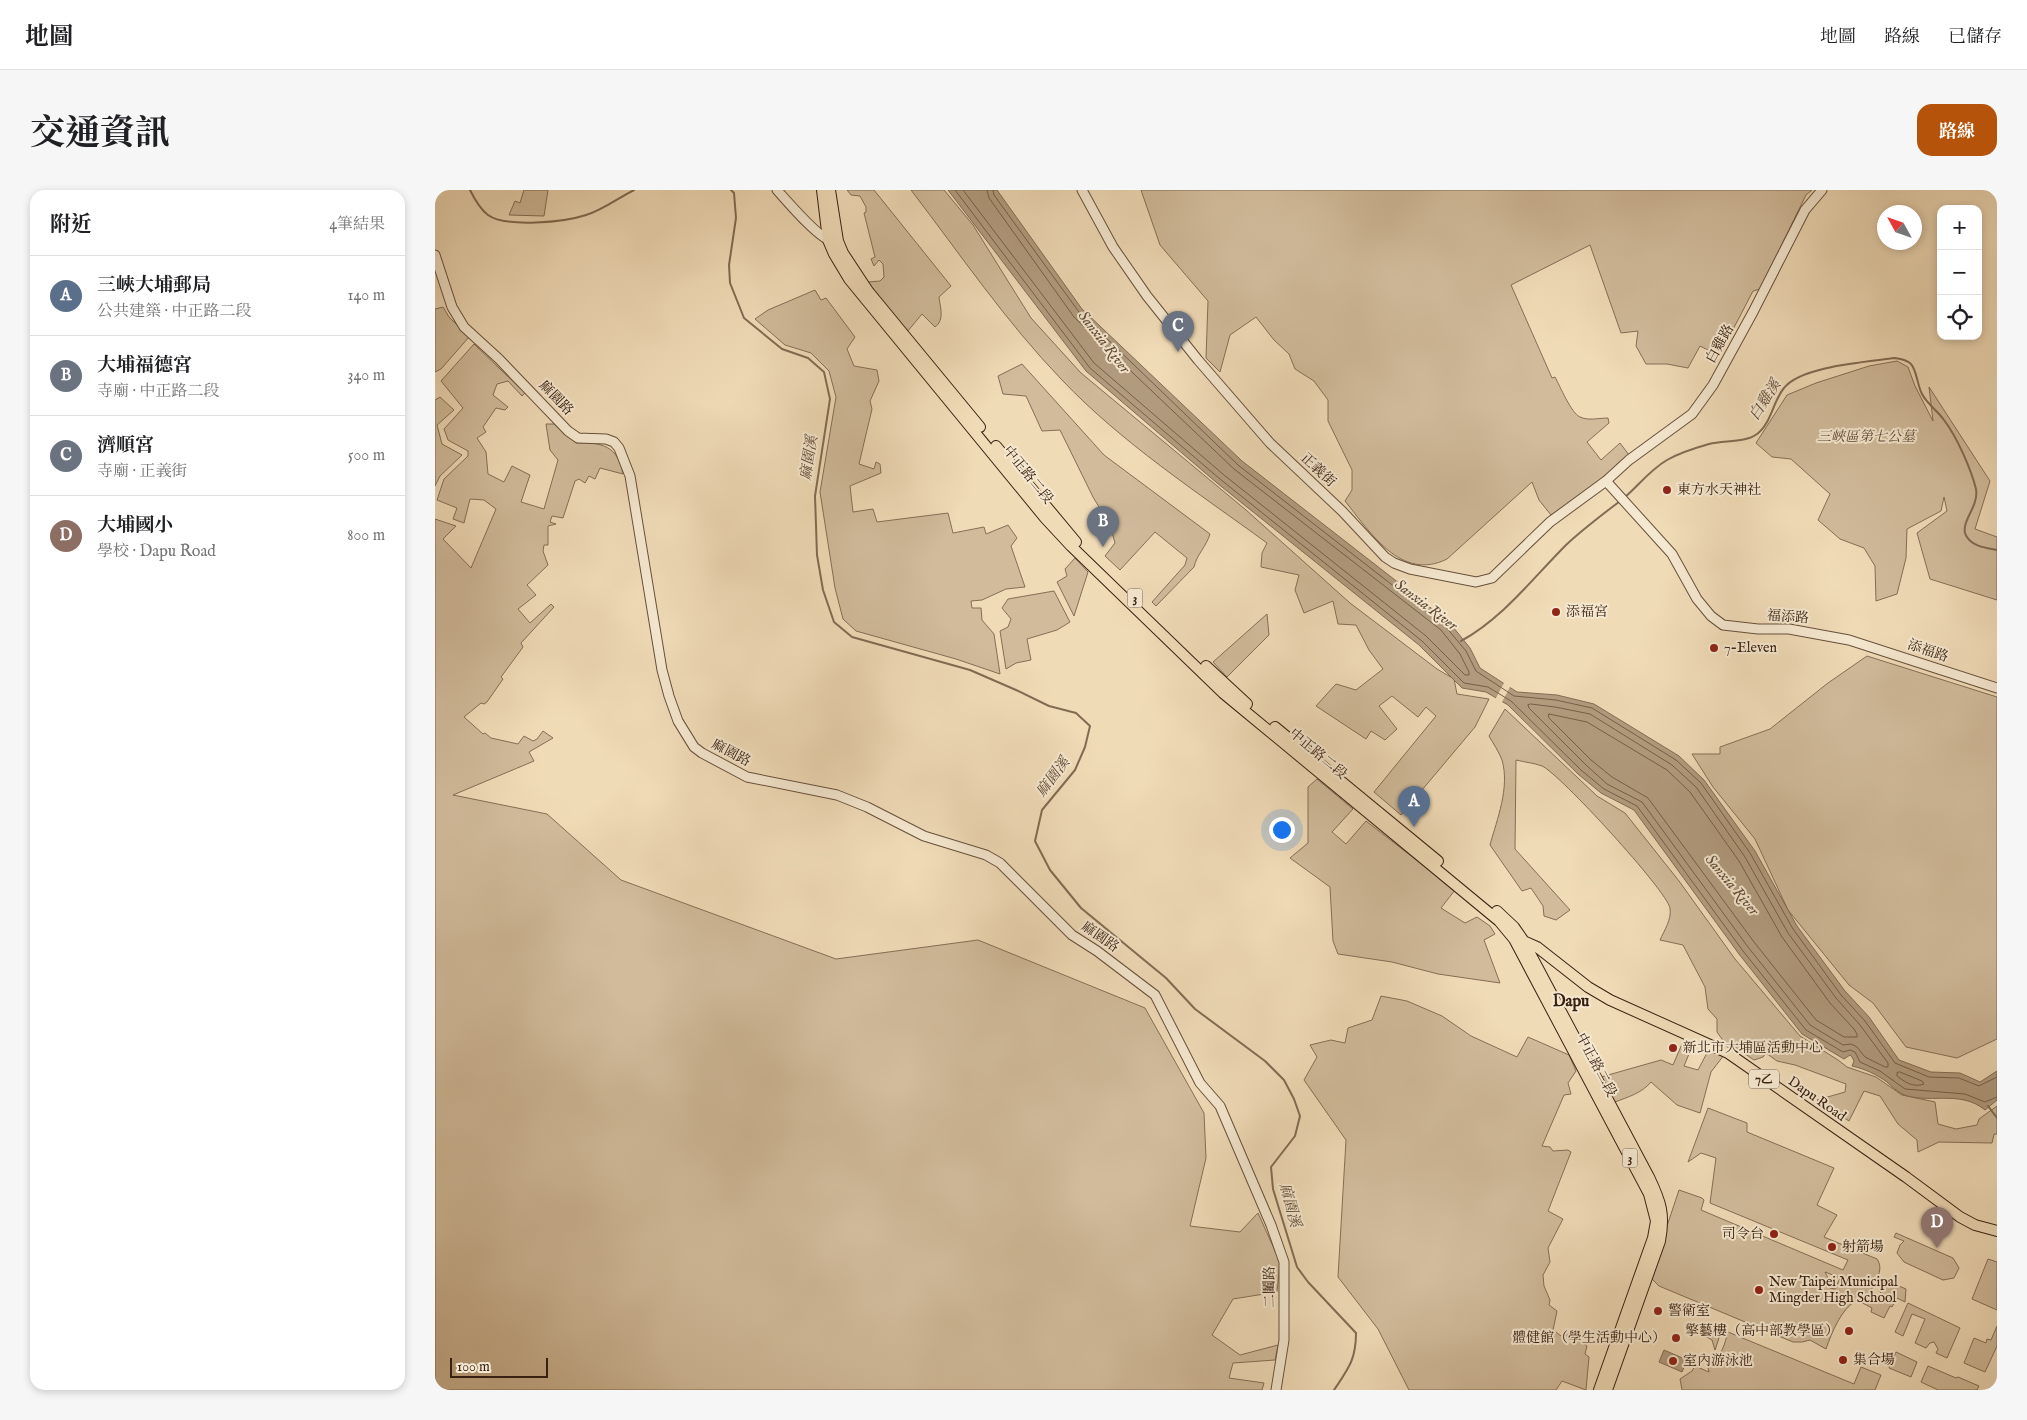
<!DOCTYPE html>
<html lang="zh-TW">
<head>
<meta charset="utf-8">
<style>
	:root { --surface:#fff; --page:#f6f6f6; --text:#202124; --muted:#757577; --line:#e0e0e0; --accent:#b45309 }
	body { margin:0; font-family:"IM FELL English","Noto Serif TC",serif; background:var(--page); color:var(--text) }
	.controls { position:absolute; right:15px; top:15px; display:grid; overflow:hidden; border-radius:10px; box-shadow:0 2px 8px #0003 }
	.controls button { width:45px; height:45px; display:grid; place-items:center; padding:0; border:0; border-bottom:1px solid var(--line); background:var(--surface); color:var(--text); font:25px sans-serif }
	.compass { position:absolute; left:1442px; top:15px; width:45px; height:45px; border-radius:50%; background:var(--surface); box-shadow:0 2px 8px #0003; rotate:310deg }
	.scale { position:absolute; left:15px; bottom:12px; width:98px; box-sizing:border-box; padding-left:5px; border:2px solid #392112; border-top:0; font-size:14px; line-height:18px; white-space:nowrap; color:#392112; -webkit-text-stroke:4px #f5e8d0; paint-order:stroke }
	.you { position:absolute; left:846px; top:639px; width:18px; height:18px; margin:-12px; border:4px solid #fff; border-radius:50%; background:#1a73e8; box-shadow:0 0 0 8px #1a73e833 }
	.badge { display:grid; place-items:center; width:32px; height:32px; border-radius:50%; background:var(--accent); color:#fff; font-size:16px; font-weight:700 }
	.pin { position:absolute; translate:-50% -41px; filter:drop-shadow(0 1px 2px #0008) }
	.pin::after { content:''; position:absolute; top:26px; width:18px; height:15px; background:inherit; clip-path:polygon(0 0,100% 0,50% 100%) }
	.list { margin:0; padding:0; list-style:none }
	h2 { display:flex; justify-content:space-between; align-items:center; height:65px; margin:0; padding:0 20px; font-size:21px }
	h2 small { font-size:16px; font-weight:400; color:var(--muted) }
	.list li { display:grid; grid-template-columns:32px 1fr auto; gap:15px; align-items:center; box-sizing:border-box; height:80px; padding:0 20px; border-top:1px solid var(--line) }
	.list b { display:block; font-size:19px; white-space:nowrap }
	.list p { margin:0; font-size:16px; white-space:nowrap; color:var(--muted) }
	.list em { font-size:16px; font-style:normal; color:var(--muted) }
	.icon { flex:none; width:28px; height:28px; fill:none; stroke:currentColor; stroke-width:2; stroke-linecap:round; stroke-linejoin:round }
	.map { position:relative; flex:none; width:1562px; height:1200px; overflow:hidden; border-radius:15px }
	header { display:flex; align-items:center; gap:30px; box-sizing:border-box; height:70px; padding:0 25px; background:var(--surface); border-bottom:1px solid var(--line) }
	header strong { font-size:24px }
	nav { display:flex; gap:28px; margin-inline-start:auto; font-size:18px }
	.intro { display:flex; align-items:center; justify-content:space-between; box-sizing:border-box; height:120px; padding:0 30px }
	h1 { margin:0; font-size:35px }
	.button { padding:12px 22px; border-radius:15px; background:var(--accent); color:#fff; font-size:18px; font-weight:700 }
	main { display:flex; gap:30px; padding:0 30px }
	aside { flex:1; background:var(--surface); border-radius:15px; box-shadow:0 2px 8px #0003 }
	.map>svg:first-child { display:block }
	.green { fill:#d1bb9b; stroke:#856e56; fill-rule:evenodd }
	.water { fill:#b29c7f; stroke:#826b53 }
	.pier { fill:#f0dbb7 }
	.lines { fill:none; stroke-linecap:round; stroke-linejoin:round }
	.shore { stroke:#765e48; stroke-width:1 }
	.stream { stroke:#826b53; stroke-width:2 }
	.minor-casing { stroke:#67503b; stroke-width:11 }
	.major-casing { stroke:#392112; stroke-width:12 }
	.minor { stroke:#f5e8d0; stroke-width:9 }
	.major { stroke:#f0dbb7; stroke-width:10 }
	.poi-dot { fill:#8f2418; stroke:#f5e8d0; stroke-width:2 }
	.labels { text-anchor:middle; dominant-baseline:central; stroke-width:4; stroke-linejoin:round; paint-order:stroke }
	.shield { fill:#f5e8d0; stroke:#715d4b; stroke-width:1 }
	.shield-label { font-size:12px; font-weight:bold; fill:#392112 }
	.street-label { font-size:14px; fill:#392112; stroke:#f5e8d0 }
	.park-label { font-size:14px; font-style:italic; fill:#5f4834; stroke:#f5e8d0 }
	.poi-label { font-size:14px; fill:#392112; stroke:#f5e8d0; text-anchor:start }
	.water-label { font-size:15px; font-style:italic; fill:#634c38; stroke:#f5e8d0 }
	.quarter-label { font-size:16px; font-weight:bold; fill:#392112; stroke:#f5e8d0 }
</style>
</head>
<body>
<header>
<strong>地圖</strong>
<nav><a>地圖</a><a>路線</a><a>已儲存</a></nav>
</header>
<div class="intro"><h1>交通資訊</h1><a class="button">路線</a></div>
<main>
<aside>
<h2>附近<small>4筆結果</small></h2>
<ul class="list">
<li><span class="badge" style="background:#5c6f8a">A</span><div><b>三峽大埔郵局</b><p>公共建築 · 中正路二段</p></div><em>140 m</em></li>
<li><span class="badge" style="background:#6b7280">B</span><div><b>大埔福德宮</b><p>寺廟 · 中正路二段</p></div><em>340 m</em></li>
<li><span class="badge" style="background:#6b7280">C</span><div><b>濟順宮</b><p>寺廟 · 正義街</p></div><em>500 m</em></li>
<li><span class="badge" style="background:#8d6e63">D</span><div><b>大埔國小</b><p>學校 · Dapu Road</p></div><em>800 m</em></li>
</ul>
</aside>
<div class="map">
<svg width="1562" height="1200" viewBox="0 0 1562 1200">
	<rect width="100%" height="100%" fill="#f0dbb7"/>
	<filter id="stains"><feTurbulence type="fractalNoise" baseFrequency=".004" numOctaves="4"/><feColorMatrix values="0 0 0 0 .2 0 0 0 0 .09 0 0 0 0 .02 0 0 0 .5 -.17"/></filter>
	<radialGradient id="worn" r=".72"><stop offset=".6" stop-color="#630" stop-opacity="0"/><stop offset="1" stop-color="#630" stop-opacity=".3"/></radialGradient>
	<!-- green -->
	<path class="green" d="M89,0H113L109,26L74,25L80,11L85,13Z
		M412,0H439L516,96L504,107C505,117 510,130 500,137L487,124L472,142L433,92L445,91L449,87L448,74L444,70L439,76L436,69L440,67L429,23L431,22V17L425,6L416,5Z
		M476,0H509L538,35L596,128L646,183L811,320L915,413L1002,479L1019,489L1022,504L1054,509L1040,537L966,625L939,602L1001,526L991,517L983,527L957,506L944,516L962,539L950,550L936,541L931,549L881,516L901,494L921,500L948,479L934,460L921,435L903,434L898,411L869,423L860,400L864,385L826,377L827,363L832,353C762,302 687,253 627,190C571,132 525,64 476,0Z
		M706,0H1377L1371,5L1325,99L1318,101L1292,151L1283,150L1275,161L1265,156L1253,178L1232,174H1211L1201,156L1203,141L1186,143L1155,55L1076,95L1117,188L1120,187C1125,196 1136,223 1145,227C1153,231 1164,228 1173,228L1174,233L1152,252L1166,270L1185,253L1194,265L1169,288L1116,325L1104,310L1097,292L1012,369C966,392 935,342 910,311L917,300V280L893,231V210L879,191L860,179L854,164L839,150L821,127L795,145L785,182L771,168L773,111L725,55Z
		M380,100L386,110L391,108L420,147L412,159L419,176L442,180L444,191L435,211L437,219L424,274L439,279L441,272L445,274L446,283L415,296L418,322L438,319L442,332L513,323L518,343L549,337L551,344L573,335L582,348L576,356L590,397L571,399L547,410L536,411L537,418H546L547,430L559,444L565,484L521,469L421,441L408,429L400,398L385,302L401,207L394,181L376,163L350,155L320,129L333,120Z
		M8,117L14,127L34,147L6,179L0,182V119Z
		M39,154L90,203L87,206L73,191L62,194L58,205L73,217L70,220L61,218L48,237L51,242L42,248L51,262L53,284L69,292L77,276L95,285L86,312L109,319L123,270L115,260L111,234H119L141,253C167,252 183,256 188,284L165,278L160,289L154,286L150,293L144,289L140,291L128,328L117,326L115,332L121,334L113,336V355H109L108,361L113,375L92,395L101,405L83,419L95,433L116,414L119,417L86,453L88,457L66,487L68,489L52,512L49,514L46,513L29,527L48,544L50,543L56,548L83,554L89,546L98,551L102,549L108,541L118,548L94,562L99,571L18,605L112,624L186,690L401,769L543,750L710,818L769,923L771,968L755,1036L805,1042L823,1023L845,1072L842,1102L798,1109L777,1145L805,1165L843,1155L840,1170L798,1173L794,1188L829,1193L827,1200H0V329L21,336L8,349L36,378L61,319L49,310L35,309L29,333L18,329L22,318L2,310L9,289L33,266V261L13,250L9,239L28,218L6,191Z
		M1462,171L1473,177L1480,196L1498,231L1494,197L1555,291L1540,339L1562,347V410L1495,389L1482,343L1512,321L1509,307L1506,321L1472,339L1471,368L1462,404L1441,411L1440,376L1429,358L1405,349L1383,330L1395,304L1356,269L1337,267L1321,253L1352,205L1381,193L1434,176Z
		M587,174L669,265L775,344C771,357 762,364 759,377L721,416L717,412L750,375L752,368L720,342L685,380L670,366L680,353L675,335L658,307L625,240L607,241L591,206L568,204L563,186Z
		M5,207L19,220L2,235L7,254L27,265L5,286L0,296V210Z
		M640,368L653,382L639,426L622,392L632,386L630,379Z
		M619,401L635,432L622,440L592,449L596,470L581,473L571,479L565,441L573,437L576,429L567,418L573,409Z
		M832,424L834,445L792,487L778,472Z
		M1432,466L1562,507V849L1522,868L1471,857L1438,813L1414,795L1353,720L1320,649L1278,597L1257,564H1285V557L1335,539L1393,493Z
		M1070,519L1162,606L1190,623L1244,691L1300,769L1365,846L1403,870L1412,877L1441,887L1467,905L1500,912L1503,934L1521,939L1542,935L1544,929L1562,916V944H1559L1557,953L1504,952L1483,962L1482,950L1463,934L1445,906L1429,901L1414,931L1382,910L1410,902L1411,894L1360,875L1342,871L1331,863L1328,867L1319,870L1300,857L1292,856L1282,842V829L1273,819L1270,797L1248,755L1225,750C1229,741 1237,729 1235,718C1232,701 1124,583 1107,576C1099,573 1089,572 1081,570L1080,659L1135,720L1121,730L1109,726L1108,716L1096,698L1087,701L1055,655C1062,629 1075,598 1067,570C1064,562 1058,553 1054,546Z
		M882,589L918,619L897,642L911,654L931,631L1020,700L1006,718L1030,733L1042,727L1055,736L1060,744L1049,750L1065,793L1003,784L957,772L903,764L898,751L895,697L855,668L873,653V597Z
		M946,806L972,811L1007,826L1036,846L1082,867L1093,847L1134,865L1141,881L1133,893L1136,904L1129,905L1107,956L1115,957L1118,961L1133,960L1136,962L1113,1021L1128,1029L1113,1058L1115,1072L1108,1085L1109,1096L1115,1110L1114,1115L1122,1121L1118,1140L1126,1146L1138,1144L1152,1156L1150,1164L1154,1167L1151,1200L1127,1191L1121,1200H974L943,1139L903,1087L911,950L869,890L882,867L875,855L896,850L910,853L913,838L937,830Z
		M1250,847L1259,852L1249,876L1263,880L1274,859L1289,865L1276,882L1265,923L1242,915L1216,892C1207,903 1193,907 1180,912L1166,887L1226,870L1238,875Z
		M1273,918L1312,933V942L1399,978L1382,1015L1402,1025L1389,1047L1442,1069C1450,1080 1439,1094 1434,1104L1441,1113L1449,1106L1444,1101L1450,1090L1471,1099L1470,1112L1462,1108L1457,1117L1455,1116L1449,1128L1436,1122L1437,1118L1422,1110C1406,1119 1397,1142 1391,1159L1375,1150L1367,1152H1358L1224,1096L1215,1087L1244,1000L1267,1008L1269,1010L1266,1020L1408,1080L1413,1070L1275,1013L1281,968L1266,963L1253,972ZM1390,1082L1405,1088L1400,1099L1395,1098V1092Z
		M1461,1043L1518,1068L1524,1078L1519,1088L1508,1090L1469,1072L1462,1063L1465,1055L1469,1051L1459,1047Z
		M1553,1069L1562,1072V1120L1537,1109Z
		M1473,1113L1525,1138L1512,1168L1501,1163L1503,1159L1499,1152L1495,1153L1491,1158L1480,1153L1490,1129L1477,1124L1468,1146L1460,1142Z
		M1273,1133L1287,1139L1280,1160L1277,1150L1268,1145Z
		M1562,1136V1156L1550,1182L1529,1173L1539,1148L1551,1153L1552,1149L1556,1150Z
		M1293,1142L1419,1194L1426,1177L1446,1185L1440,1200H1247L1245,1189L1257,1181L1260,1176L1274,1182L1273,1178L1275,1172C1287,1168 1290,1152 1293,1142Z
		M1461,1162L1482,1172L1476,1187L1454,1178Z
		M1493,1176L1521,1188L1523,1187L1544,1196L1542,1200H1503L1486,1192Z"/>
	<!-- water -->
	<path class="water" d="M513,0H562L647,119L807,271L1014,432L1035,458L1045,478L1082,502L1122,505L1159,514L1244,566L1269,590L1320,661L1362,736L1410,801L1434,827L1464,870L1496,882L1525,883L1545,892L1562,881V910L1550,920C1525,899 1492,915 1467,904C1462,901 1456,896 1452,892C1441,884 1430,879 1417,876L1419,871L1417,867L1415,865L1409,869L1367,844L1304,764L1199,620L1166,603L1143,584L1073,515L1051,502L1027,498L984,455L782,293L651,181Z
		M1229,1160L1252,1170L1247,1182L1224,1172Z"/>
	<!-- pier -->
	<path class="pier" d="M1070,491L1076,495L1066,514L1060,510Z"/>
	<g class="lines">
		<!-- shore -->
		<path class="shore" d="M520,0L655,178L785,289L987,451L1029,493L1053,497L1076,511L1146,580L1169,599L1202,616L1308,761L1371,840L1408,862L1415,860L1420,862L1425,872L1445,881L1470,899L1530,904L1550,912L1562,907
			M528,0L659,173L789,285L991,446L1030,485H1034V482L1025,464L1006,440L799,279L639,127L554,8L552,0
			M558,0L559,5L644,122L803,275L1010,436L1031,461L1041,481L1079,506L1121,510L1157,518L1241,570L1266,593L1315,663L1358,739L1406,805L1430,831L1460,873L1494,887L1524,888L1544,896L1562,887
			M1096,514L1120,517L1155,524L1237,575L1261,597L1310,667L1353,743L1401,808L1425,835L1453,873V877H1450L1430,867L1422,857L1416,854L1408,855L1375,835L1313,757L1207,612L1172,594L1151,575L1094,518L1093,515Z
			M1114,524L1152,532L1232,580L1255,602L1304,671L1347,747L1395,813L1419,839L1422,844V847H1409L1381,830L1319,752L1213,608L1177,587L1156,570L1114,528Z
			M1465,882L1487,891L1489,894C1478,898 1470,892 1462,886V883Z"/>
		<!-- stream -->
		<path class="stream" d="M35,0C39,8 45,19 53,25C71,38 130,32 151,25C168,20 183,8 199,0
			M296,0L299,3L301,28L294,75L295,93L309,128L347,159L373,168L389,182L395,209L380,306L382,365L388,400L399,432L417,447L535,480L581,500L614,516L641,523L655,536L650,557L640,580L607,620L600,651L615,680L646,718L731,788L760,819L830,871L849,890L859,909L865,926L860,946L836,977L838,999L862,1077L873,1092L921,1143C921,1170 913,1179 899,1200
			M1189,308C1203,296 1215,280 1232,270C1244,263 1260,258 1274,254C1289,250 1310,253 1322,244C1336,234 1338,211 1349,198C1366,176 1432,172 1460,168C1466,169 1470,169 1475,173C1482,179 1482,195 1487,204C1492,214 1503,221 1509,230C1522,247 1536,279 1541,299C1544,316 1527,330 1530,343C1534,356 1551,358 1562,360
			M1026,451C1068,428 1098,388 1131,355C1148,339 1167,325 1185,311
			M1553,916L1562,928"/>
		<!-- minor casing -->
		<g class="minor-casing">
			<path id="minor" d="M342,0C352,11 384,49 397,51
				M647,0L678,57L712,106L763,170L835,253L907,321L950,367L959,373L975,379L1041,392L1057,388L1115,332L1171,291L1194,270L1257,224L1278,195L1318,122L1370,20L1387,0
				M0,65L17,117L29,137L64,169L133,241L143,248L171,249L179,252L184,258L195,286L227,480L234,506L243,531L259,557L267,563L312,587L402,605L432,617L489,646L551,665L565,673L637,745L662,761L720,805L765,893L785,916L836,1035L849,1072V1150L841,1200
				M1171,291L1237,364L1262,409L1276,426L1288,435L1323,439H1354L1414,450L1562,498"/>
		</g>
		<!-- major casing -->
		<g class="major-casing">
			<path id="major" d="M387,0L393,50L399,64L414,89L610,328L636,356L788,503L1064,731L1079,749L1214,1004L1221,1031L1218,1048L1164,1200
				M395,0L403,51L408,63L433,101L545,237
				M561,256L641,352
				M771,476L812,514
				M840,537L1003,671
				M1062,721L1079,737L1088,750L1214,987C1226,1012 1230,1024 1225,1051L1172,1200
				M1086,750L1102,757L1153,797L1175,810L1293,863L1471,987L1525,1027L1540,1035L1562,1041"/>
		</g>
		<!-- minor -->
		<use href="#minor" class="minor"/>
		<!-- major -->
		<use href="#major" class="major"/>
	</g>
	<!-- markers -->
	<g class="poi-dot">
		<circle cx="1232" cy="300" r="5"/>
		<circle cx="1121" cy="422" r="5"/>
		<circle cx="1279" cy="458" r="5"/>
		<circle cx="1238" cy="858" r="5"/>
		<circle cx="1339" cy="1044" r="5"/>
		<circle cx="1397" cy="1057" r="5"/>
		<circle cx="1324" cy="1100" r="5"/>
		<circle cx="1223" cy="1121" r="5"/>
		<circle cx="1414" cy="1141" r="5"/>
		<circle cx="1241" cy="1148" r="5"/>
		<circle cx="1408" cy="1170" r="5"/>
		<circle cx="1238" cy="1171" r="5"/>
	</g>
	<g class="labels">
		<!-- shield labels -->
		<g class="shield">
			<rect x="692.5" y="398.5" width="15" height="19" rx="4"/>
			<rect x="1314" y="879.5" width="30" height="19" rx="4"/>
			<rect x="1187.5" y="958.5" width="15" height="19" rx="4"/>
		</g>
		<g class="shield-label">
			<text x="700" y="408">3</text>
			<text x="1329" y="889">7乙</text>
			<text x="1195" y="968">3</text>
		</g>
		<!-- street labels -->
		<g class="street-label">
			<text transform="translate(1285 154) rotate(-61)">白雞路</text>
			<text transform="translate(121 208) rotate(46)">麻園路</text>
			<text transform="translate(883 280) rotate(43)">正義街</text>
			<text transform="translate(593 285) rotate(51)">中正路二段</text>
			<text transform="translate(1353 427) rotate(4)">福添路</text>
			<text transform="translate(1493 461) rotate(19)">添福路</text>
			<text transform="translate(296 563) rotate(28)">麻園路</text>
			<text transform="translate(883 564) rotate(40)">中正路二段</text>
			<text transform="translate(665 747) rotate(35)">麻園路</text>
			<text transform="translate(1161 875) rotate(62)">中正路二段</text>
			<text transform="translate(1382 909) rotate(35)">Dapu Road</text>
			<text transform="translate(835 1097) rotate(-91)">二鬮路</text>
		</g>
		<!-- park labels -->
		<g class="park-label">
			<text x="1431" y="247">三峽區第七公墓</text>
		</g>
		<!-- poi labels -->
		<g class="poi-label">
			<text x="1242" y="300">東方水天神社</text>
			<text x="1131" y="422">添福宮</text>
			<text x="1289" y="458">7-Eleven</text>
			<text x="1248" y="858">新北市大埔區活動中心</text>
			<text x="1329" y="1044" text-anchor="end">司令台</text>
			<text x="1407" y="1057">射箭場</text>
			<text x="1334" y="1092">New Taipei Municipal<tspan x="1334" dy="16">Mingder High School</tspan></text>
			<text x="1233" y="1121">警衛室</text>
			<text x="1404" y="1141" text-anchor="end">擎藝樓（高中部教學區）</text>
			<text x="1231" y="1148" text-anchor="end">體健館（學生活動中心）</text>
			<text x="1418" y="1170">集合場</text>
			<text x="1248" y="1171">室內游泳池</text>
		</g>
		<!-- water labels -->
		<g class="water-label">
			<text transform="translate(669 152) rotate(52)">Sanxia River</text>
			<text transform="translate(1330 210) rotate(-57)">白雞溪</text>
			<text transform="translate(374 268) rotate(-81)">麻園溪</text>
			<text transform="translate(991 415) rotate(37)">Sanxia River</text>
			<text transform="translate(618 587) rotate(-53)">麻園溪</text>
			<text transform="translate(1297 695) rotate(50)">Sanxia River</text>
			<text transform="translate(855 1015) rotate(75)">麻園溪</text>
		</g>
		<!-- quarter labels -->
		<g class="quarter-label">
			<text x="1136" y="812">Dapu</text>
		</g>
	</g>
	<rect width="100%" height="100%" filter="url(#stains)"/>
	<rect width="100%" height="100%" fill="url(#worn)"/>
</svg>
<div class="controls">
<button>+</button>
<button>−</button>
<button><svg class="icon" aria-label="locate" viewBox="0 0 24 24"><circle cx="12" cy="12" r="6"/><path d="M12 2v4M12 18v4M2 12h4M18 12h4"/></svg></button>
</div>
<svg class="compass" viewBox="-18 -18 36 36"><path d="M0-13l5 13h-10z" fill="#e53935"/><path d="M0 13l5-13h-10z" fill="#757577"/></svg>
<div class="scale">100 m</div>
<div class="you"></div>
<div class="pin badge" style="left:979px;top:637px;background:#5c6f8a">A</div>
<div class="pin badge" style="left:668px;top:357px;background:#6b7280">B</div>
<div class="pin badge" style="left:743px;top:162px;background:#6b7280">C</div>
<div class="pin badge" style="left:1502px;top:1058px;background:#8d6e63">D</div>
</div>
</main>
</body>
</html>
